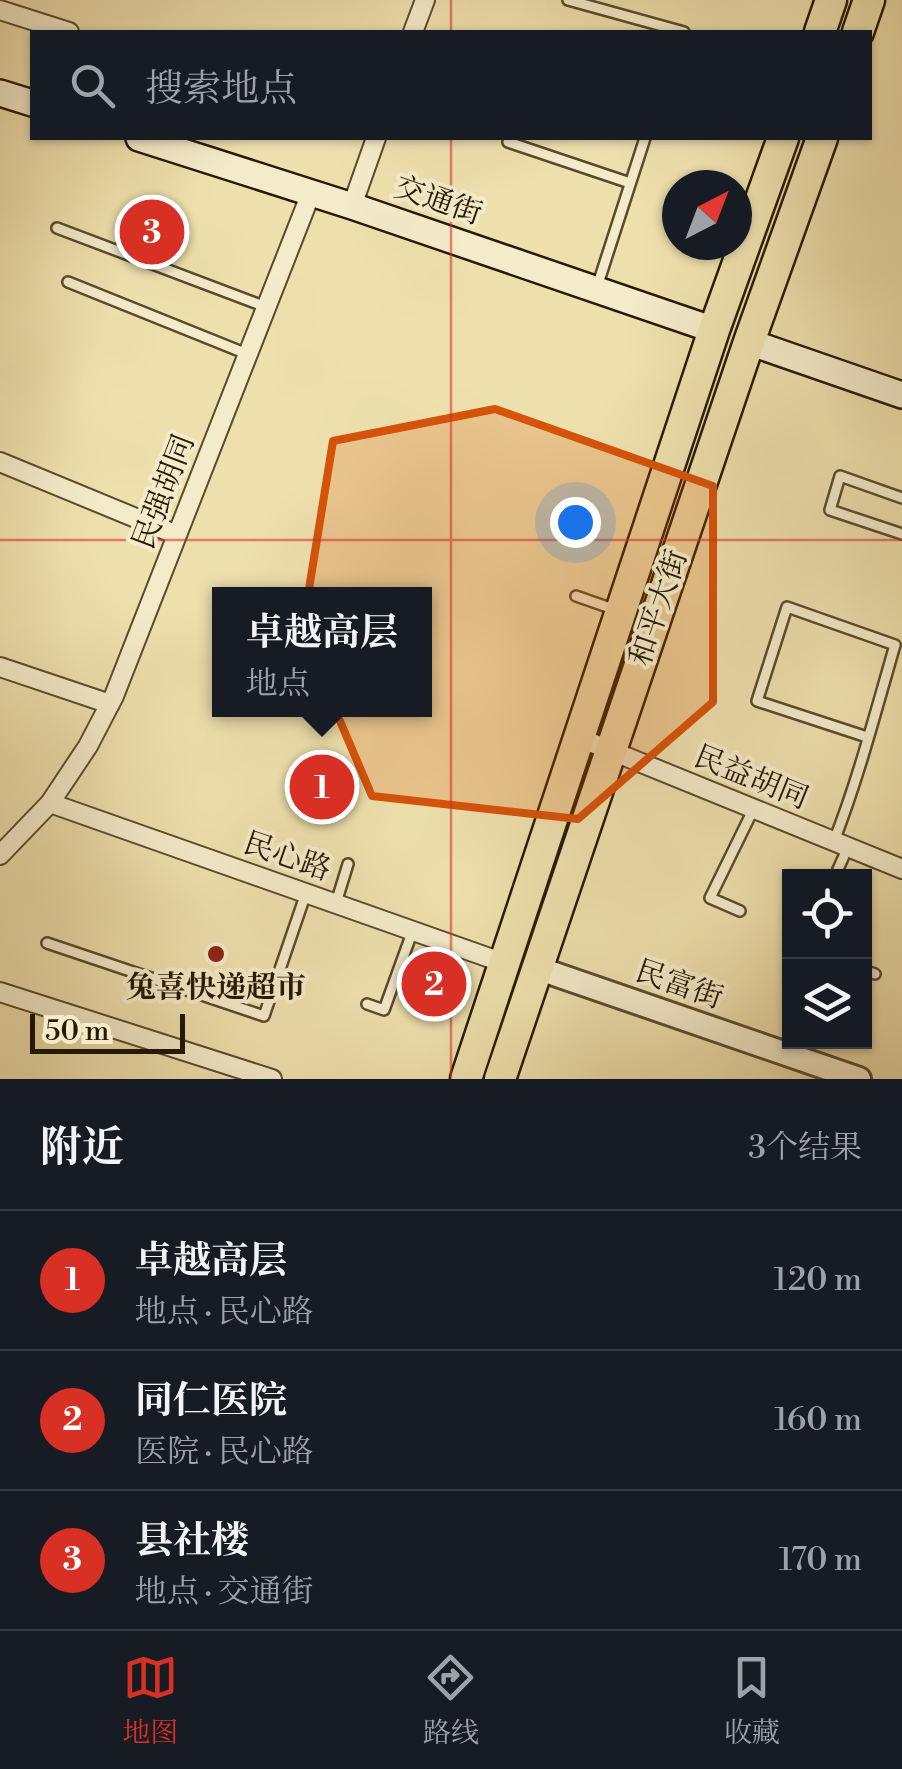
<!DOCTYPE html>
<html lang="zh">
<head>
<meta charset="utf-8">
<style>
	:root { --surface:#171b24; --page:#242831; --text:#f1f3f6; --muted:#9ea1a6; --line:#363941; --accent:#d93025 }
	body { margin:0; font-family:"Libre Bodoni","Noto Serif SC",serif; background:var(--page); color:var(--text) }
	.controls { position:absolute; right:30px; bottom:30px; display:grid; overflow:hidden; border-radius:0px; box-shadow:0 2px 8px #0004 }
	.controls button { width:90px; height:90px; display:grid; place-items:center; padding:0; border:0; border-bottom:2px solid var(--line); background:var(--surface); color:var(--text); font:50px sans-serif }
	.compass { position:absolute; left:662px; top:170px; width:90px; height:90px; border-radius:50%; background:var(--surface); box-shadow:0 2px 8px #0004; rotate:42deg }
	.scale { position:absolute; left:30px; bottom:25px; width:155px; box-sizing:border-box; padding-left:10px; border:5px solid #281902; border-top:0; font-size:28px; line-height:35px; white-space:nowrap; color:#281902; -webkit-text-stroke:8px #f4ebca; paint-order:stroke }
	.you { position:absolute; left:575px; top:522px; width:35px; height:35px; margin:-25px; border:8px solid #fff; border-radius:50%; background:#1a73e8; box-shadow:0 0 0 15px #1a73e833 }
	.badge { display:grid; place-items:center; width:65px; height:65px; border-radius:50%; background:var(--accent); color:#fff; font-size:32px; font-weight:700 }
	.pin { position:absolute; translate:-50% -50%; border:5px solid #fff; box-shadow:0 2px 10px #0006 }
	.popup { position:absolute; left:212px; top:587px; width:220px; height:130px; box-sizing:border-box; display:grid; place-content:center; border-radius:0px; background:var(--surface); filter:drop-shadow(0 2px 8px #0005); font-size:32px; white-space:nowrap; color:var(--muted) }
	.popup b { font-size:38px; color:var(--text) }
	.popup::after { content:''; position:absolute; left:50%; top:100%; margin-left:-20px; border:20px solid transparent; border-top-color:var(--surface) }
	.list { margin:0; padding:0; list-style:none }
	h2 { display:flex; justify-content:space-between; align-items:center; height:130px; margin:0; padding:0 40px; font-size:42px }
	h2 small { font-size:32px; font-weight:400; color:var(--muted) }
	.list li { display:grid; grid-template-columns:65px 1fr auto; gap:30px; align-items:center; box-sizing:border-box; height:140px; padding:0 40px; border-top:2px solid var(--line) }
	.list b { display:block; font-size:38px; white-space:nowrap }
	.list p { margin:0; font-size:32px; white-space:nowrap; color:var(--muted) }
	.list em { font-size:32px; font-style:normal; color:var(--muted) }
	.icon { flex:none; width:55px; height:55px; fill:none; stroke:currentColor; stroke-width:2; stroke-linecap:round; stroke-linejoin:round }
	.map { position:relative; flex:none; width:902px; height:1079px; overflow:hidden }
	.search { position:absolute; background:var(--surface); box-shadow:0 2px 8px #0004; left:30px; right:30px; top:30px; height:110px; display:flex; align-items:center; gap:25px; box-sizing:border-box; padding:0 35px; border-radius:0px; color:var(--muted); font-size:38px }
	.sheet { height:550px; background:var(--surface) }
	nav { display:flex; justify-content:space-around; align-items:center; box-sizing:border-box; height:140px; border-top:2px solid var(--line); background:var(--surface); font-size:28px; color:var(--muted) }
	nav a { display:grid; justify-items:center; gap:5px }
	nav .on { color:var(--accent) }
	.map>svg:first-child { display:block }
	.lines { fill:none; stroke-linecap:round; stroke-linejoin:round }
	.service-casing { stroke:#5a4b2d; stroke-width:14 }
	.minor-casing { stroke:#5a4b2d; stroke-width:22 }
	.tertiary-casing { stroke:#5a4b2d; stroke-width:28 }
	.secondary-casing { stroke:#281902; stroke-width:30 }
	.primary-casing { stroke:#281902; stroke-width:35 }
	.service { stroke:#f4ebca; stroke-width:9 }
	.minor { stroke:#f4ebca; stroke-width:18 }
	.tertiary { stroke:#f4ebca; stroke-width:22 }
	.secondary { stroke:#f4ebca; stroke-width:25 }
	.primary { stroke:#eee0ad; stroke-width:30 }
	.marked { fill:#d5530b; fill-opacity:0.2; stroke:#d5530b; stroke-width:8; stroke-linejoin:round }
	.grid { fill:none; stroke:#d62828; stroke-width:2.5; stroke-opacity:0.55 }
	.poi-dot { fill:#8f2418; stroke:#f4ebca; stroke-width:4 }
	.labels { text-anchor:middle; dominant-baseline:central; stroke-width:8; stroke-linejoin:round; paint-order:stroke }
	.street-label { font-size:30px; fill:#281902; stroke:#f4ebca }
	.poi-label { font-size:30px; font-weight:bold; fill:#281902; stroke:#f4ebca }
</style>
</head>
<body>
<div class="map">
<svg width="902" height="1079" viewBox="0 0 902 1079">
	<rect width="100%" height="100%" fill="#eee0ad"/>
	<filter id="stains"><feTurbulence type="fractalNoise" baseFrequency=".002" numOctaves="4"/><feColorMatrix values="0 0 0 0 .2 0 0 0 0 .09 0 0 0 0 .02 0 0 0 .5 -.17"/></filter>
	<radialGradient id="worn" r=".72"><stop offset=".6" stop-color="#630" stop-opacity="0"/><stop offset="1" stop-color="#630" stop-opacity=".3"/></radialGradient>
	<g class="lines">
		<!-- service casing -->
		<g class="service-casing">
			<path id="service" d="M568,0L684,32
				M510,138L508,142L630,183
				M57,228L266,307
				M68,282L247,354
				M597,287L645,138
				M902,498L840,476L830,510L902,534
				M576,596L616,610
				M834,841C859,777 876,710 895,645L787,607L757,701L867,737
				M835,876L848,847
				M336,903L348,864
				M740,911L710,898L754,808
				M47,943L264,1016L306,893
				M864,970L875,974
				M367,1004L384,1010L413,930"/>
		</g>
		<!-- minor casing -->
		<g class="minor-casing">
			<path id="minor" d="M0,10L69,32
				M413,32L425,0
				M352,206L376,138
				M0,462L177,535
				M0,667L110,704
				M580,738L902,869
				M50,803L504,963
				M0,855L50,803L88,746L114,696L311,193
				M0,992L272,1079"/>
		</g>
		<!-- tertiary casing -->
		<g class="tertiary-casing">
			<path id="tertiary" d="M537,968L859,1079"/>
		</g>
		<!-- secondary casing -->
		<g class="secondary-casing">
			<path id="secondary" d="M0,93L32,103
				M139,138L352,206L714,330
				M749,342L902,395"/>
		</g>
		<!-- primary casing -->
		<g class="primary-casing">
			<path id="primary" d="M820,32L831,0
				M858,32L869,0
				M466,1079L714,330L783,138
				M500,1079L749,342L822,138"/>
		</g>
		<!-- service -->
		<use href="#service" class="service"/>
		<!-- minor -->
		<use href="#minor" class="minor"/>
		<!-- tertiary -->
		<use href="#tertiary" class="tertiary"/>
		<!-- secondary -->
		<use href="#secondary" class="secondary"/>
		<!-- primary -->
		<use href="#primary" class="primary"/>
	</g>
	<!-- marked area -->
	<path class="marked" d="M495,409L713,486V702L578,819L372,796L302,632L333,441Z"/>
	<!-- grid -->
	<path class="grid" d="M451,0V32M451,138V1079M0,540H902"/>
	<!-- markers -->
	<circle class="poi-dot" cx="216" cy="954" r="10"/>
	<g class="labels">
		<!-- street labels -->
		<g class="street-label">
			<text transform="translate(438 201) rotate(19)">交通街</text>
			<text transform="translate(164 492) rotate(-69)">民强胡同</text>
			<text transform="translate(659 608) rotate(-71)">和平大街</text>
			<text transform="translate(751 778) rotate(22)">民益胡同</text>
			<text transform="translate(287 857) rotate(19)">民心路</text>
			<text transform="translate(679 985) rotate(19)">民富街</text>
		</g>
		<!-- poi labels -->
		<g class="poi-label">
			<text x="216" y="988">兔喜快递超市</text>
		</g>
	</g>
	<rect width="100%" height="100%" filter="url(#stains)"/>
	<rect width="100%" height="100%" fill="url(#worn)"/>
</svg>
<div class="controls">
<button><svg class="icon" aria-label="locate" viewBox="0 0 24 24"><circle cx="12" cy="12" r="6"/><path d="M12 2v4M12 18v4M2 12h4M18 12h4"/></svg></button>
<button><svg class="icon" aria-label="layers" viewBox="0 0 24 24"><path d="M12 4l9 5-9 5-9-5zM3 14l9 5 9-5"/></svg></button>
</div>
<svg class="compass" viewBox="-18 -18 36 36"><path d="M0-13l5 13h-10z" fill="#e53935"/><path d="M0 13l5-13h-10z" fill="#9ea1a6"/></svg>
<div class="scale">50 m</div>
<div class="you"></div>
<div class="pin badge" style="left:322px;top:787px">1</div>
<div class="popup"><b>卓越高层</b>地点</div>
<div class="pin badge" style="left:434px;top:984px">2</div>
<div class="pin badge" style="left:152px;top:232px">3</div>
<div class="search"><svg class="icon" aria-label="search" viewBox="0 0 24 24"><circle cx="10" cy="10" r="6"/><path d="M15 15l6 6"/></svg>搜索地点</div>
</div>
<section class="sheet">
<h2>附近<small>3个结果</small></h2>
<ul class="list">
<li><span class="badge">1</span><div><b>卓越高层</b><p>地点 · 民心路</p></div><em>120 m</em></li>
<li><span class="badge">2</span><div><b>同仁医院</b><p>医院 · 民心路</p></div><em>160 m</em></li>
<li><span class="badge">3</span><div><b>县社楼</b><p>地点 · 交通街</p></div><em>170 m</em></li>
</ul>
</section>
<nav>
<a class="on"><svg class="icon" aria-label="map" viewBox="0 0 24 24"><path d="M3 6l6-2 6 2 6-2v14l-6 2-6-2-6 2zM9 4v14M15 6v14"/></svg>地图</a>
<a><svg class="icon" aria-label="directions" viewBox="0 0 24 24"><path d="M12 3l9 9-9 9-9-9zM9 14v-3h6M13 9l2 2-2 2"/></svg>路线</a>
<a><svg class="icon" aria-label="saved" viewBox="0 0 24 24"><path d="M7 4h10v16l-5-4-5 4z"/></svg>收藏</a>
</nav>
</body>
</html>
